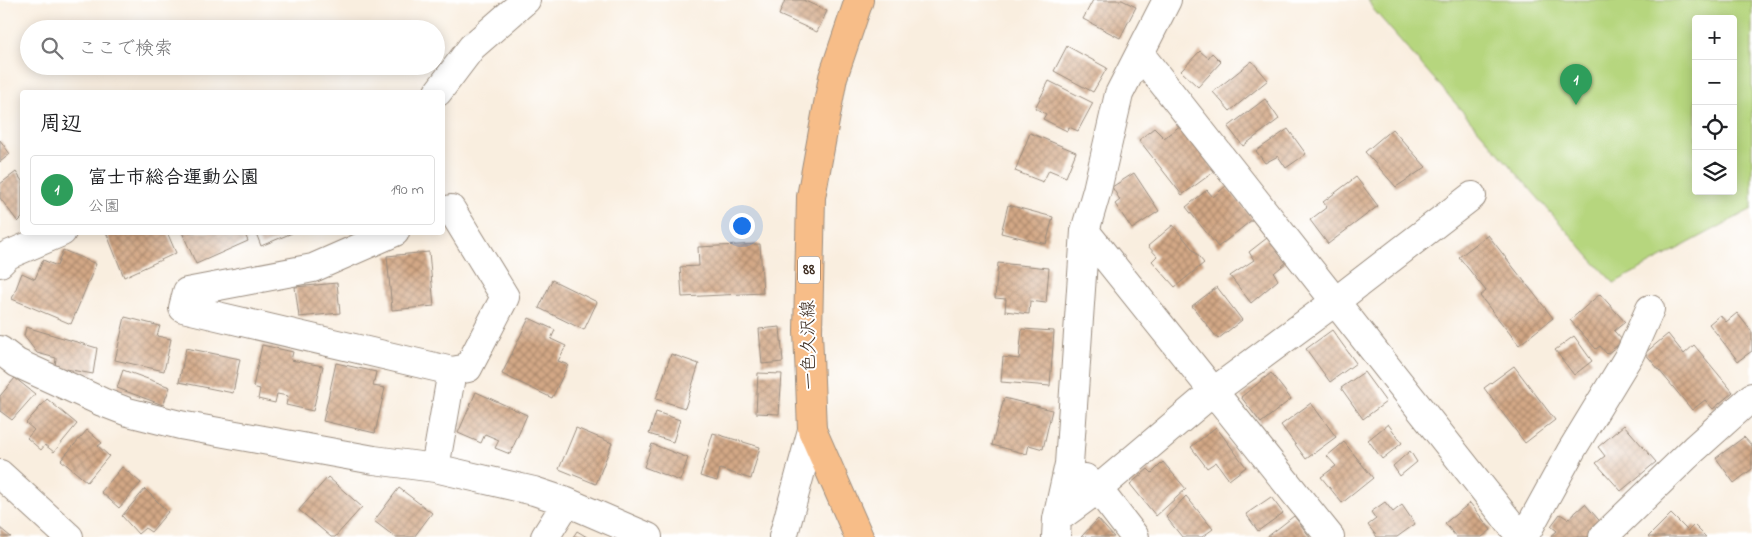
<!DOCTYPE html>
<html lang="ja">
<head>
<meta charset="utf-8">
<style>
	:root { --surface:#fff; --page:#f6f6f6; --text:#202124; --muted:#757577; --line:#e0e0e0; --accent:#2563eb }
	body { margin:0; font-family:"Indie Flower","Klee One",sans-serif; background:var(--page); color:var(--text) }
	.controls { position:absolute; right:15px; top:15px; display:grid; overflow:hidden; border-radius:5px; box-shadow:0 2px 12px #0003 }
	.controls button { width:45px; height:45px; display:grid; place-items:center; padding:0; border:0; border-bottom:1px solid var(--line); background:var(--surface); color:var(--text); font:25px sans-serif }
	.you { position:absolute; left:741px; top:225px; width:18px; height:18px; margin:-12px; border:4px solid #fff; border-radius:50%; background:#1a73e8; box-shadow:0 0 0 8px #1a73e833 }
	.badge { display:grid; place-items:center; width:32px; height:32px; border-radius:50%; background:var(--accent); color:#fff; font-size:16px; font-weight:700 }
	.pin { position:absolute; translate:-50% -41px; filter:drop-shadow(0 1px 2px #0008) }
	.pin::after { content:''; position:absolute; top:26px; width:18px; height:15px; background:inherit; clip-path:polygon(0 0,100% 0,50% 100%) }
	.list { margin:0; padding:0; list-style:none }
	h2 { display:flex; justify-content:space-between; align-items:center; height:65px; margin:0; padding:0 20px; font-size:21px }
	h2 small { font-size:16px; font-weight:400; color:var(--muted) }
	.list li { display:grid; grid-template-columns:32px 1fr auto; gap:15px; align-items:center; box-sizing:border-box; height:70px; margin:0 10px 10px; padding:0 10px; border:1px solid var(--line); border-radius:5px }
	.list b { display:block; font-size:19px; white-space:nowrap }
	.list p { margin:0; font-size:16px; white-space:nowrap; color:var(--muted) }
	.list em { font-size:16px; font-style:normal; color:var(--muted) }
	.icon { flex:none; width:28px; height:28px; fill:none; stroke:currentColor; stroke-width:2; stroke-linecap:round; stroke-linejoin:round }
	.map { position:relative; flex:none; width:1752px; height:537px; overflow:hidden }
	.search { position:absolute; background:var(--surface); box-shadow:0 2px 12px #0003; left:20px; top:20px; width:425px; height:55px; display:flex; align-items:center; gap:12px; box-sizing:border-box; padding:0 18px; border-radius:28px; color:var(--muted); font-size:19px }
	.panel { position:absolute; background:var(--surface); box-shadow:0 2px 12px #0003; left:20px; top:90px; width:425px; height:145px; border-radius:5px }
	.map>svg:first-child { display:block }
	.green { fill:#b6d67e; stroke:#78804e; fill-rule:evenodd }
	.building { fill:url(#building-cross-hatch) }
	.lines { fill:none; stroke-linecap:round; stroke-linejoin:round }
	.minor-casing { stroke:#9a8c7e; stroke-width:30 }
	.tertiary-casing { stroke:#9a8c7e; stroke-width:30 }
	.primary-casing { stroke:#9a8c7e; stroke-width:30 }
	.minor { stroke:#fff; stroke-width:28 }
	.tertiary { stroke:#fff; stroke-width:28 }
	.primary { stroke:#f7bd88; stroke-width:28 }
	.labels { text-anchor:middle; dominant-baseline:central; stroke-width:4; stroke-linejoin:round; paint-order:stroke }
	.shield { fill:#fff; stroke:#766a62; stroke-width:1 }
	.shield-label { font-size:16px; font-weight:bold; fill:#3b2a1e }
	.street-label { font-size:18px; fill:#3b2a1e; stroke:#fff }
</style>
</head>
<body>
<div class="map">
<svg width="1752" height="537" viewBox="0 0 1752 537">
	<defs>
		<pattern id="building-cross-hatch" width="8" height="8" patternUnits="userSpaceOnUse" patternTransform="scale(1.25)"><rect width="8" height="8" fill="#d3a886"/><path d="M0 0l8 8M0 8l8-8" fill="none" stroke="#ac896d"/></pattern>
	</defs>
	<rect width="100%" height="100%" fill="#fff"/>
	<filter id="ink" filterUnits="userSpaceOnUse"><feTurbulence type="fractalNoise" baseFrequency=".02" numOctaves="2"/><feDisplacementMap in="SourceGraphic" scale="10" xChannelSelector="R" yChannelSelector="G"/><feConvolveMatrix kernelMatrix="1 2 1 2 8 2 1 2 1" color-interpolation-filters="sRGB"/></filter>
	<filter id="wash" filterUnits="userSpaceOnUse"><feTurbulence type="fractalNoise" baseFrequency=".0096" numOctaves="4" result="noise"/><feDisplacementMap in="SourceGraphic" scale="20" xChannelSelector="R" yChannelSelector="G"/><feGaussianBlur stdDeviation="1.12" result="paint"/><feColorMatrix in="noise" values="0 0 0 0 0 0 0 0 0 0 0 0 0 0 0 0 0 1.4 0 .05"/><feComposite in="paint" operator="in"/></filter>
	<g filter="url(#wash)">
		<rect width="100%" height="100%" fill="#f9eedf"/>
		<!-- green -->
		<path class="green" d="M1368,0H1752V209L1614,283L1593,261L1373,9ZM1696,19H1733V191H1696Z"/>
		<g id="blocks">
			<!-- building -->
			<path class="building" d="M785,0H803L827,11L817,32L779,15Z
				M1093,0H1122L1136,7L1120,38L1083,19Z
				M1067,46L1107,68L1093,92L1054,71Z
				M1200,51L1208,58L1212,53L1221,62L1198,87L1181,71Z
				M1252,61L1268,80L1230,111L1213,92Z
				M1049,81L1093,103L1078,131L1069,127L1067,131L1043,119L1046,114L1035,108Z
				M1265,99L1279,119L1243,146L1228,127Z
				M1181,125L1215,171L1182,195L1139,140L1154,128L1164,138Z
				M1288,129L1306,154L1286,168L1278,156L1265,163L1256,151Z
				M1392,129L1426,167L1396,187L1365,152Z
				M1030,133L1076,152L1066,177L1049,170L1043,182L1015,171Z
				M0,140L10,154L0,162Z
				M16,172L22,181V218L18,222L0,198V184Z
				M1134,173L1159,211L1132,229L1115,204L1120,200L1112,187Z
				M1356,177L1378,206L1328,244L1310,220L1327,207L1323,202Z
				M1226,186L1253,219L1218,247L1186,207L1207,190L1213,197Z
				M1008,205L1053,217L1046,244L1001,233Z
				M1173,225L1204,263L1175,287L1152,261L1157,256L1148,246Z
				M106,232H167L176,253L124,277Z
				M182,232H244L248,241L196,264Z
				M256,233H292L261,246Z
				M1488,235L1553,318L1519,345L1480,296L1486,291L1459,257Z
				M1267,238L1288,261L1274,273L1278,280L1251,303L1230,276L1254,260L1249,252Z
				M760,244L763,293L682,297L680,267L699,266L698,247Z
				M63,250L96,264L71,324L12,299L22,273L35,279L43,260L57,266Z
				M429,252L434,306L392,310L387,256Z
				M998,263L1049,268L1046,303L1030,301L1029,314L1005,311L1006,299L995,298Z
				M552,280L597,302L584,330L539,308Z
				M337,283L340,313L299,317L295,287Z
				M1217,287L1242,320L1218,339L1192,306Z
				M1600,294L1625,322L1614,331L1623,341L1607,354L1600,346L1596,349L1570,320Z
				M1737,313L1752,332V351L1738,361L1709,324L1720,315L1726,322Z
				M125,317L160,326L157,336L171,339L164,371L115,360Z
				M529,318L555,330L551,339L566,346L558,361L568,365L552,398L502,374Z
				M26,327L97,348L93,374L55,367L56,358L37,353L24,336Z
				M780,327L783,362L762,364L759,329Z
				M1022,329L1054,331L1050,386L1001,382L1003,357L1019,359Z
				M1332,330L1356,363L1330,382L1306,349Z
				M1668,334L1684,354L1694,345L1733,392L1713,409L1705,400L1692,410L1645,353Z
				M1574,336L1592,361L1574,375L1555,350Z
				M262,345L293,352L291,360L323,366L313,411L286,405L288,396L277,394L275,403L258,399L260,389L253,387Z
				M186,348L240,359L233,393L179,382Z
				M671,354L699,364L685,408L656,399Z
				M336,363L376,372L373,386L385,388L375,433L323,421Z
				M1514,366L1555,420L1525,443L1484,388Z
				M123,370L170,387L163,405L117,388Z
				M1364,372L1386,402L1363,419L1341,388Z
				M758,373L782,374L779,414L756,413Z
				M1271,373L1291,399L1261,423L1241,397Z
				M15,378L35,394L12,420L0,411V396Z
				M476,392L527,415L510,454L495,448L499,440L485,434L481,443L458,433Z
				M1004,398L1052,410L1043,449L1029,445L1027,454L992,445Z
				M47,399L77,424L54,452L45,445L41,450L27,438L34,430L26,423Z
				M1311,403L1336,437L1306,459L1281,425Z
				M656,412L680,420L673,442L649,434Z
				M1388,424L1402,443L1382,459L1368,440Z
				M1624,425L1656,462L1621,491L1596,463L1605,456L1598,447Z
				M1216,427L1246,467L1229,480L1216,462L1207,468L1191,447Z
				M576,428L612,443L596,484L559,469Z
				M87,430L102,443L98,446L109,456L87,482L61,460Z
				M713,433L760,447L751,479L720,469L717,481L700,476Z
				M1744,437L1752,446V469L1734,483L1716,458Z
				M1344,442L1373,478L1342,503L1321,477L1336,466L1327,456Z
				M652,444L688,458L680,481L644,467Z
				M1410,451L1417,462L1400,476L1393,466Z
				M1163,462L1186,489L1156,516L1130,484L1148,469L1152,473Z
				M122,467L141,483L119,508L101,492Z
				M328,477L362,507L335,537H331L299,510Z
				M399,488L432,513L414,537H395L374,521Z
				M145,489L168,512L151,532L145,528L138,534L122,516Z
				M1186,496L1213,529L1202,537H1182L1166,517Z
				M1271,497L1283,513L1258,531L1246,514Z
				M1385,502L1393,512L1402,505L1415,524L1397,537H1377L1368,525L1376,519L1371,512Z
				M1470,503L1491,530L1482,537H1456L1445,523Z
				M1585,504L1604,526L1591,537H1550L1557,531L1551,526L1560,514L1568,519Z
				M1671,514L1688,531L1694,525L1706,537H1648Z
				M1294,516L1310,537H1267Z
				M1098,519L1114,537H1081Z
				M0,528L11,537H0Z
				M577,531L587,537H573Z"/>
		</g>
	</g>
	<g filter="url(#ink)">
		<use href="#blocks" fill-opacity="0" stroke="#9a8c7e" stroke-width="1"/>
		<g class="lines">
			<!-- minor casing -->
			<g class="minor-casing">
				<path id="minor" d="M1140,54L1521,537
					M438,92L472,47L526,0
					M1085,231L1330,537
					M395,232L313,268L187,292L183,308L452,371L468,368L505,297L451,209L442,212
					M0,263L8,255L62,232
					M0,350L17,363L102,402L128,412L180,425L374,460L435,468L534,491L567,502L648,537
					M435,468L452,371
					M0,474L69,537
					M1085,478L1098,489L1135,537
					M1057,519L1098,489L1214,391L1336,301L1472,196
					M545,537L567,502
					M1056,537L1057,519L1069,464L1085,231L1097,190L1119,94L1167,0
					M1524,537L1571,451L1630,354L1650,309
					M1603,537L1694,449L1752,397"/>
			</g>
			<!-- tertiary casing -->
			<g class="tertiary-casing">
				<path id="tertiary" d="M783,537L812,430"/>
			</g>
			<!-- primary casing -->
			<g class="primary-casing">
				<path id="primary" d="M859,537L812,430L808,331L811,197L833,77L859,0"/>
			</g>
			<!-- minor -->
			<use href="#minor" class="minor"/>
			<!-- tertiary -->
			<use href="#tertiary" class="tertiary"/>
			<!-- primary -->
			<use href="#primary" class="primary"/>
		</g>
	</g>
	<g class="labels">
		<!-- shield labels -->
		<rect class="shield" x="798" y="256.5" width="22" height="27" rx="4"/>
		<g class="shield-label">
			<text x="809" y="270">88</text>
		</g>
		<!-- street labels -->
		<g class="street-label">
			<text transform="translate(810 345) rotate(-91)">一色久沢線</text>
		</g>
	</g>
</svg>
<div class="controls">
<button>+</button>
<button>−</button>
<button><svg class="icon" aria-label="locate" viewBox="0 0 24 24"><circle cx="12" cy="12" r="6"/><path d="M12 2v4M12 18v4M2 12h4M18 12h4"/></svg></button>
<button><svg class="icon" aria-label="layers" viewBox="0 0 24 24"><path d="M12 4l9 5-9 5-9-5zM3 14l9 5 9-5"/></svg></button>
</div>
<div class="you"></div>
<div class="pin badge" style="left:1576px;top:105px;background:#2e9e5b">1</div>
<div class="search"><svg class="icon" aria-label="search" viewBox="0 0 24 24"><circle cx="10" cy="10" r="6"/><path d="M15 15l6 6"/></svg>ここで検索</div>
<section class="panel">
<h2>周辺<small></small></h2>
<ul class="list">
<li><span class="badge" style="background:#2e9e5b">1</span><div><b>富士市総合運動公園</b><p>公園</p></div><em>190 m</em></li>
</ul>
</section>
</div>
</body>
</html>
